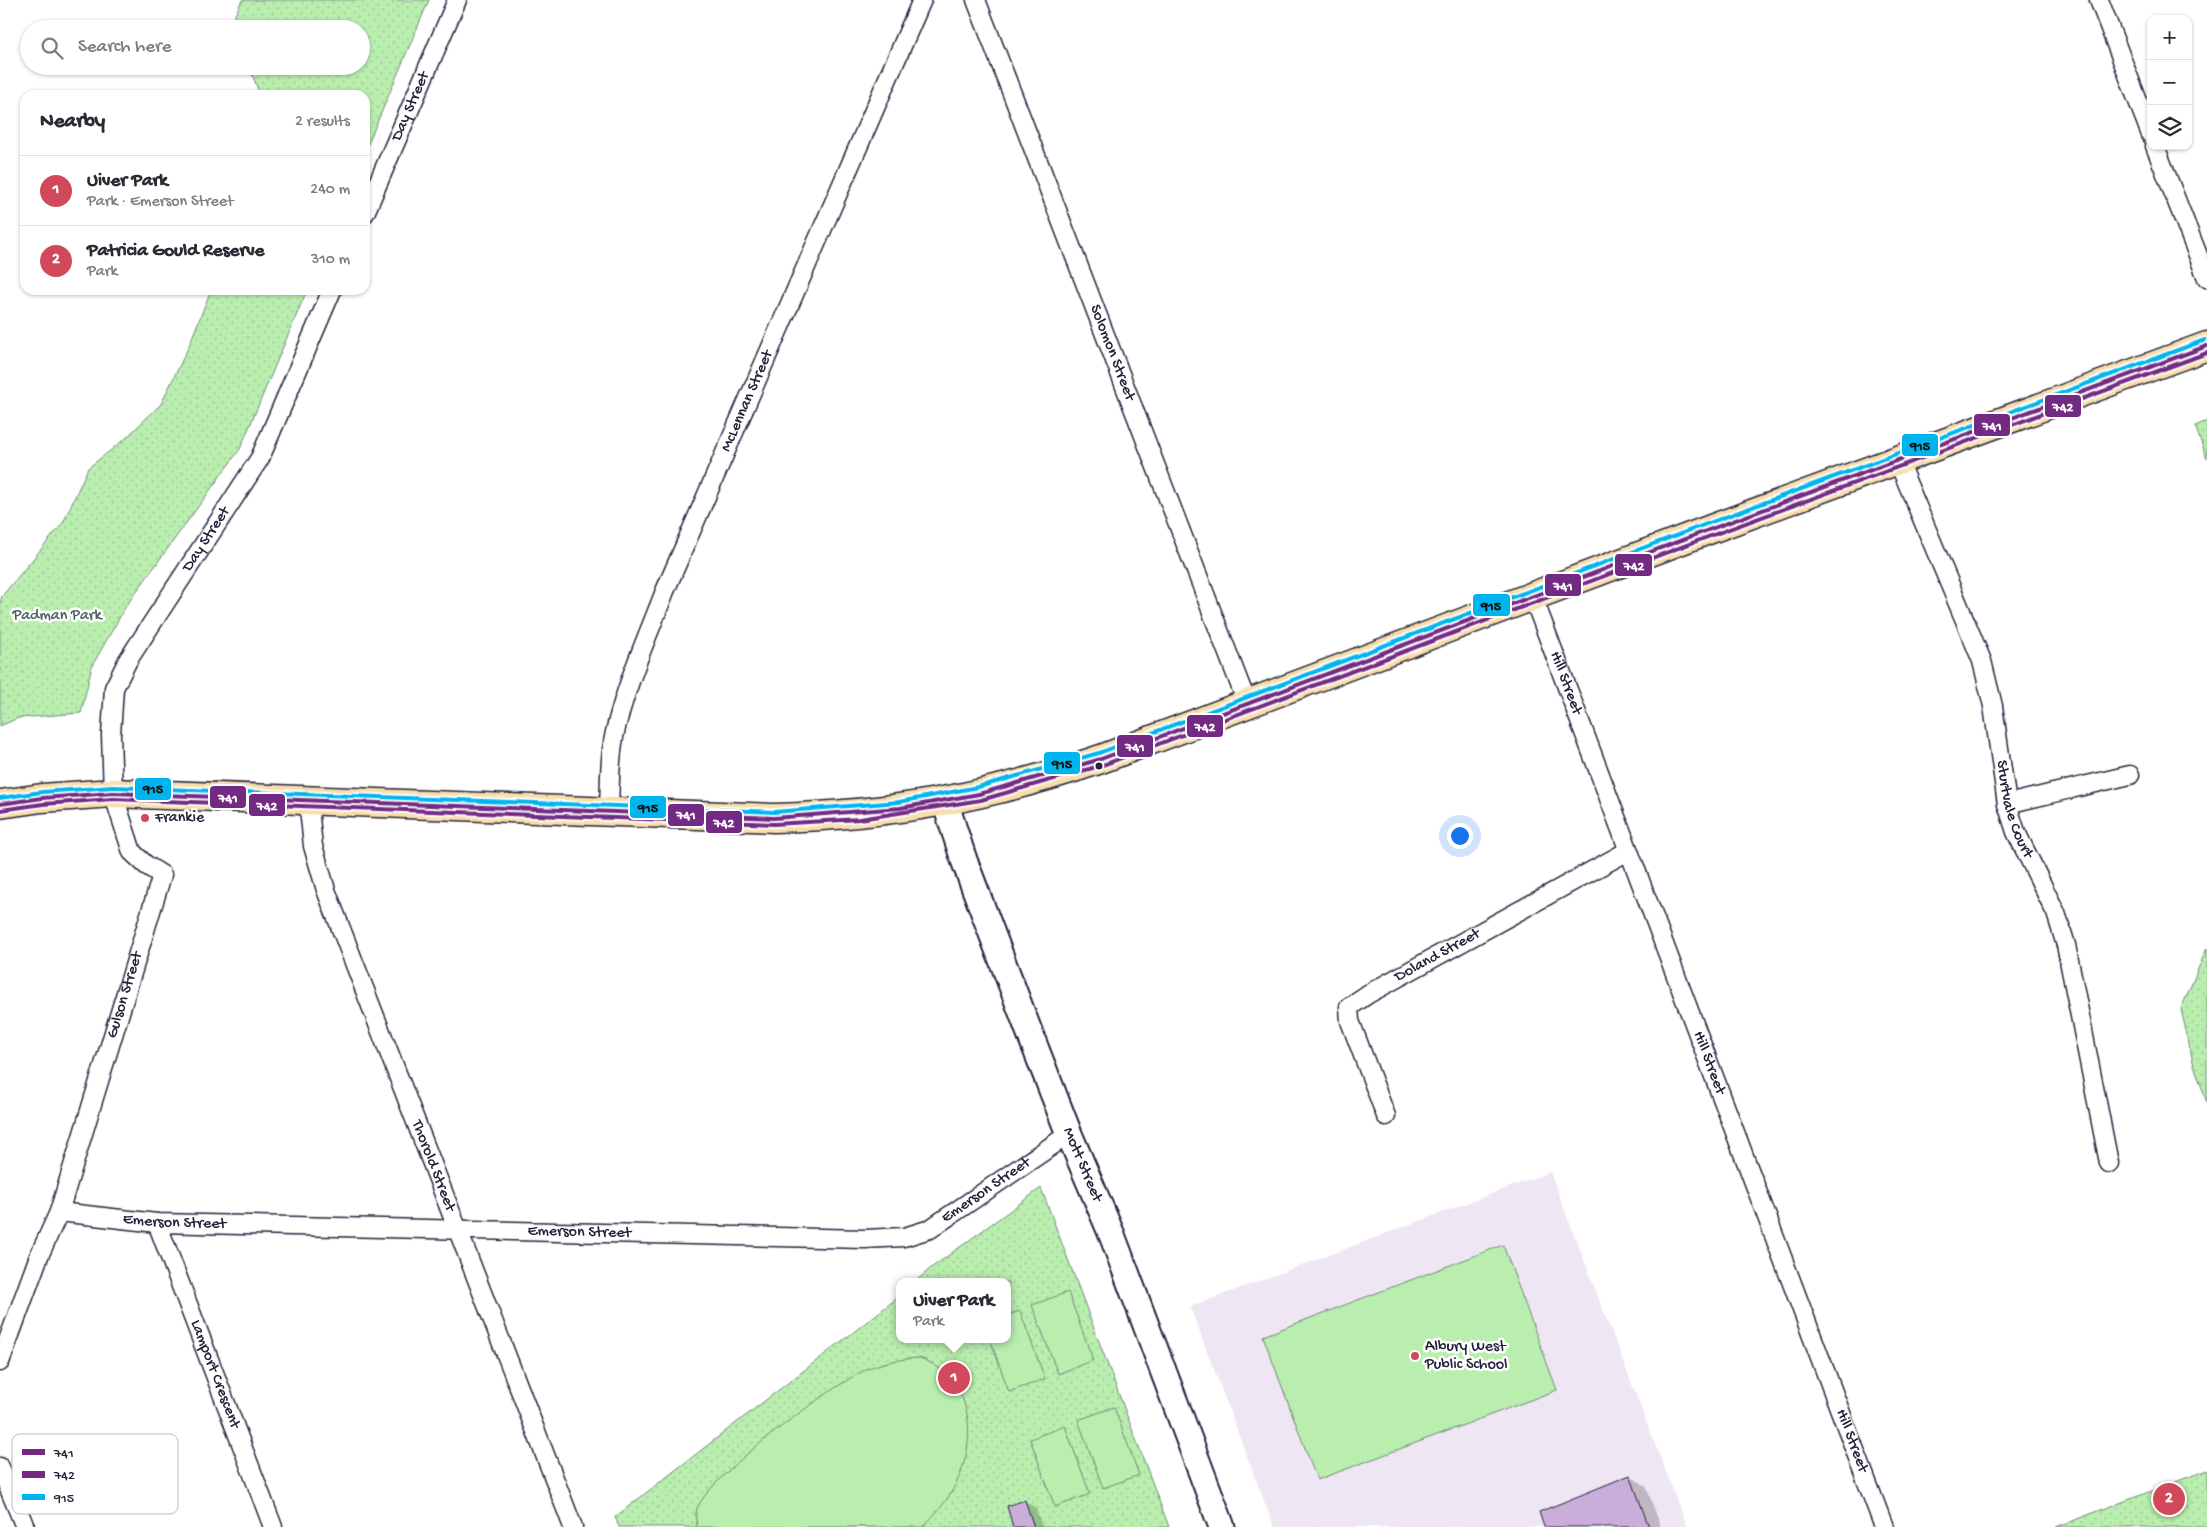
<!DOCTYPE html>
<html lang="en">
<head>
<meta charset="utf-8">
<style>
	:root { --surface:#fff; --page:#f2f2f3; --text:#2b2b33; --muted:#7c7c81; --line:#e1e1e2; --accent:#d1495b }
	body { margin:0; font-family:"Gochi Hand",sans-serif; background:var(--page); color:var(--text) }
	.controls { position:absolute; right:15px; top:15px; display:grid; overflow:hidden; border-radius:10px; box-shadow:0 1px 4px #0004 }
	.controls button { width:45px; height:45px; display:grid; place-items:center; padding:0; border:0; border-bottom:1px solid var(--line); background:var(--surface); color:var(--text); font:25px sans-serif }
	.you { position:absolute; left:1459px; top:835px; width:18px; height:18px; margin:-12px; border:4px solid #fff; border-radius:50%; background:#1a73e8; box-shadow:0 0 0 8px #1a73e833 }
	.badge { display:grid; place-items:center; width:32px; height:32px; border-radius:50%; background:var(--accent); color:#fff; font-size:16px; font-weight:700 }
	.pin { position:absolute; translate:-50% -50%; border:2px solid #fff; box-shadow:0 1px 5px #0006 }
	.popup { position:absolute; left:896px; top:1278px; width:115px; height:65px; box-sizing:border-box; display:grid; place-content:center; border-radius:10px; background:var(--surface); filter:drop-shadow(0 1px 4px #0005); font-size:16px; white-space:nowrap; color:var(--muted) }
	.popup b { font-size:19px; color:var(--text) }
	.popup::after { content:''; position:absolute; left:50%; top:100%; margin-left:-10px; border:10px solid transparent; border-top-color:var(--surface) }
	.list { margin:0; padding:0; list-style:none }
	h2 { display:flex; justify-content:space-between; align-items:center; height:65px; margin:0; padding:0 20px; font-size:21px }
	h2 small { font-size:16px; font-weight:400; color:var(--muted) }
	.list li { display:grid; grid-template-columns:32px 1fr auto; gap:15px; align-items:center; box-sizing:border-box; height:70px; padding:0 20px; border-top:1px solid var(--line) }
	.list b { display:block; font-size:19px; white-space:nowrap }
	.list p { margin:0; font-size:16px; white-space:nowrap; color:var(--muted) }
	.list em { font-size:16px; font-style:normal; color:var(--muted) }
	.icon { flex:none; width:28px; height:28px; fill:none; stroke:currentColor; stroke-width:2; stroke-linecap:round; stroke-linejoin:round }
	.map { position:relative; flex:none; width:2207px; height:1527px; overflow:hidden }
	.search { position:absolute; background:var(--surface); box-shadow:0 1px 4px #0004; left:20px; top:20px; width:350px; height:55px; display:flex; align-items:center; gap:12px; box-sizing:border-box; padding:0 18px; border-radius:28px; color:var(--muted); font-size:19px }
	.panel { position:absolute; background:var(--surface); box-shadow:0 1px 4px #0004; left:20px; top:90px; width:350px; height:205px; border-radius:15px }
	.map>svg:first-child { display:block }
	.built { fill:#efe6f4 }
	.green { fill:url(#green-dots); stroke:#6e8875 }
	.pitch { fill:#b9eeaf; stroke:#6e8875 }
	.shadow { fill:#0003 }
	.building { fill:#cbadda; stroke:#22223b }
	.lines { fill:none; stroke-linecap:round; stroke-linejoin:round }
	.street-casing { stroke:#22223b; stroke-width:21 }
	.secondary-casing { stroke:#22223b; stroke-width:29 }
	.primary-casing { stroke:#22223b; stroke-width:31 }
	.street { stroke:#fff; stroke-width:18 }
	.secondary { stroke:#fff; stroke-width:25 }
	.primary { stroke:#f8deab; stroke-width:28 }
	.bus-1-casing { stroke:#fff; stroke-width:8 }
	.bus-2-casing { stroke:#fff; stroke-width:8 }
	.bus-3-casing { stroke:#fff; stroke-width:8 }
	.bus-1 { stroke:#732a82; stroke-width:4 }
	.bus-2 { stroke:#732a82; stroke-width:4 }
	.bus-3 { stroke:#00b5ef; stroke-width:4 }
	.bus-dot { fill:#22223b; stroke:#fff; stroke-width:2 }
	.poi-dot { fill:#d1495b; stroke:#fff; stroke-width:2 }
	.labels { text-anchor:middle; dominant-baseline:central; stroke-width:5; stroke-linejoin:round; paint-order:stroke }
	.street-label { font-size:16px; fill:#22223b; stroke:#fff }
	.park-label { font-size:16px; fill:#4f5f5e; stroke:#fff }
	.poi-label { font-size:16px; fill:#22223b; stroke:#fff; text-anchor:start }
	.key { fill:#fff; stroke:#bdbdc4; stroke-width:1 }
	.key-label { font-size:14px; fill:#22223b }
	.line-badge { stroke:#fff; stroke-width:2 }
	.badge-label { font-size:14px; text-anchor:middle; font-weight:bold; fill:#fff }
	.pale-badge-label { font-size:14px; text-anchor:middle; font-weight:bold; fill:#111 }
</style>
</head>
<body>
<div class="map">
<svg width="2207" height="1527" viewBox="0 0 2207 1527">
	<defs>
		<pattern id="green-dots" width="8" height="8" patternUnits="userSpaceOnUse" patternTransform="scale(1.25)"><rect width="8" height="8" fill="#b9eeaf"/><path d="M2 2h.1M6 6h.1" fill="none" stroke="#9fcc97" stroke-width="1.8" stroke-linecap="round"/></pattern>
	</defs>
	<rect width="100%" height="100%" fill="#fff"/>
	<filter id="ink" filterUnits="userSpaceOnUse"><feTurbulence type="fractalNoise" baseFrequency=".02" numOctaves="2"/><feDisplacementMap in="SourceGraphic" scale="10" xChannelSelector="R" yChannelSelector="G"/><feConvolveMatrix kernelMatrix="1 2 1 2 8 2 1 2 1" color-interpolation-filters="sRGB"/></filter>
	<g filter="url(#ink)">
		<!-- built -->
		<path class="built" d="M1550,1172L1687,1527H1274L1190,1307Z"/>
		<!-- green -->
		<path class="green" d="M242,0H429L365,151V95H260L249,66H361V29H231L230,26Z
			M211,290H307L240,449L126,606L92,666L81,713L18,718L0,726V603L2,596L63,523L88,468L125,439L161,404L188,348Z
			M2207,421V459L2195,426Z
			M2207,948V1103L2193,1062L2181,1009Z
			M1041,1188L1169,1527H619L615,1517L900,1296V1339H1008V1282H915L931,1268Z
			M2207,1470V1527H2056Z"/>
		<!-- pitch -->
		<path class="pitch" d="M1503,1245L1557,1390L1317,1480L1263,1336Z
			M1068,1292L1093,1360L1058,1374L1032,1305Z
			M1020,1311L1045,1379L1009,1392L990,1339H1008V1315Z
			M920,1358C976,1379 979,1445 952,1491C945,1504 933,1516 923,1527H697C697,1522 695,1516 696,1512C703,1479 829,1389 861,1372C880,1362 899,1359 920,1358Z
			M1114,1407L1139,1475L1103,1488L1078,1420Z
			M1065,1426L1090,1494L1055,1507L1030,1439Z"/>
		<!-- shadow -->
		<path class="shadow" d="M1630,1476L1646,1486L1661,1527H1546Z
			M1025,1501L1036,1508L1042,1527H1015Z"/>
		<!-- building -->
		<path class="building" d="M1630,1475L1649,1527H1544L1539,1512Z
			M1025,1500L1034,1527H1013L1007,1506Z"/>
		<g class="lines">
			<!-- street casing -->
			<g class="street-casing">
				<g id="street">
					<path id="s1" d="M976,0L1247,703"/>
					<path d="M2099,0L2151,135"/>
					<path d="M2155,146L2207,278"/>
					<path id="s2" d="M365,213L457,0"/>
					<path id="s3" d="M1898,461L1982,661L1993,706L2007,804L2016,832L2056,913L2066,945L2109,1163"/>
					<path id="s4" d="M1533,597L1884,1527"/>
					<path id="s5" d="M308,799L313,846L326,890L573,1527"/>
					<path d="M2007,804L2130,775"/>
					<path id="s6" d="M609,813C610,786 609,759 615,732C626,684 647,638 665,591L922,0"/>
					<path id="s7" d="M1386,1116L1350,1021L1349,1007L1368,994L1628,851"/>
					<path id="s8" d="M59,1212L157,1223L865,1239L904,1237L930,1229L1069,1134"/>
					<path id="s9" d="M157,1223L273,1527"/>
					<path id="s10" d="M0,1362L39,1256L59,1212L162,875L146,865L132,852L113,793L111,735L114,688L128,660L260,458L332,290"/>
					<path d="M0,1467L25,1527"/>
				</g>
			</g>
			<!-- secondary casing -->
			<g class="secondary-casing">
				<g id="secondary">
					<path id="s11" d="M945,802L964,860L1032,1039L1069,1134L1112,1235L1222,1527"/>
				</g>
			</g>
			<!-- primary casing -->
			<g class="primary-casing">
				<path id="primary" d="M0,804L42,798L113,793L774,818C892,815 989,797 1101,759L1711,529L2207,346"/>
			</g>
			<!-- street -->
			<use href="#street" class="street"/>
			<!-- secondary -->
			<use href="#secondary" class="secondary"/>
			<!-- primary -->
			<use href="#primary" class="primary"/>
			<!-- bus-1 casing -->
			<g class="bus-1-casing">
				<path id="bus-1" d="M0,804L42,798L113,793L774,818L900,808L979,794L1101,759L1711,529L2207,346"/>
			</g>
			<!-- bus-2 casing -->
			<g class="bus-2-casing">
				<path id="bus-2" d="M1,810L43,804L113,799L774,824L860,819L981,800L1103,765L1713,535L2207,353"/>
			</g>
			<!-- bus-3 casing -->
			<g class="bus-3-casing">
				<path id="bus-3" d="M0,798L42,792L113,787L774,812L899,802L978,787L1099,753L1709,523L2205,340"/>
			</g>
			<!-- bus-1 -->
			<use href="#bus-1" class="bus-1"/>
			<!-- bus-2 -->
			<use href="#bus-2" class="bus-2"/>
			<!-- bus-3 -->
			<use href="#bus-3" class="bus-3"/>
		</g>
	</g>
	<!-- markers -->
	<circle class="bus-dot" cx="1099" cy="766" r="4.5"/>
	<g class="poi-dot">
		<circle cx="145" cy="818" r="5"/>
		<circle cx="1415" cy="1356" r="5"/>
	</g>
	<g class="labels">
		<!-- street labels -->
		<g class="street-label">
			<text stroke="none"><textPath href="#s2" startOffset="116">Day Street</textPath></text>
			<text stroke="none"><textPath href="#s1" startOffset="378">Solomon Street</textPath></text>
			<text stroke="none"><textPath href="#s6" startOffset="438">McLennan Street</textPath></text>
			<text stroke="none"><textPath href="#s10" startOffset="894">Day Street</textPath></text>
			<text stroke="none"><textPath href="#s4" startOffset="92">Hill Street</textPath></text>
			<text stroke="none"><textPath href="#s3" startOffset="369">Sturtvale Court</textPath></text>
			<text stroke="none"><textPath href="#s7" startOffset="218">Doland Street</textPath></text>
			<text stroke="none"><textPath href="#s10" startOffset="388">Gulson Street</textPath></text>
			<text stroke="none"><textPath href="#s4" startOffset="498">Hill Street</textPath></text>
			<text stroke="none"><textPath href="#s11" startOffset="388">Mott Street</textPath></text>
			<text stroke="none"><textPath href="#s5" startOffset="389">Thorold Street</textPath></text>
			<text stroke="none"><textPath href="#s8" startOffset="941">Emerson Street</textPath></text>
			<text stroke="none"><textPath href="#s8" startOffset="116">Emerson Street</textPath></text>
			<text stroke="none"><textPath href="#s8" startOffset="521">Emerson Street</textPath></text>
			<text stroke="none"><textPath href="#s9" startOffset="162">Lamport Crescent</textPath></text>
			<text stroke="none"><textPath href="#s4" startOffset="902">Hill Street</textPath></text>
		</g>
		<!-- park labels -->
		<g class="park-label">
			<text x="57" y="616">Padman Park</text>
		</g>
		<!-- poi labels -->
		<g class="poi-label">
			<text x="155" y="818">Frankie</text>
			<text x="1425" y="1347">Albury West<tspan x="1425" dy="18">Public School</tspan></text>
		</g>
	</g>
	<!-- legend -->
	<rect x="12" y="1434" width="166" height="80" rx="8" class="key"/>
	<rect x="22" y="1449" width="23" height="6" fill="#732a82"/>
	<rect x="22" y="1471" width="23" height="7" fill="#732a82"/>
	<rect x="22" y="1494" width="23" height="6" fill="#00b5ef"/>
	<g class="key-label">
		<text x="54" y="1457">741</text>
		<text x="54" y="1479">742</text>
		<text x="54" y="1502">915</text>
	</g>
	<g class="line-badge">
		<rect x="2044" y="394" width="38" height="24" rx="5" fill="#732a82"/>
		<rect x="1973" y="413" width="38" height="24" rx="5" fill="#732a82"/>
		<rect x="1901" y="433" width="38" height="24" rx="5" fill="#00b5ef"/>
		<rect x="1614" y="553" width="39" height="24" rx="5" fill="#732a82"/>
		<rect x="1544" y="573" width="38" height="24" rx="5" fill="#732a82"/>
		<rect x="1472" y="593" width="39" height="24" rx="5" fill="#00b5ef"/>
		<rect x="1186" y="714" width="38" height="24" rx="5" fill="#732a82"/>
		<rect x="1116" y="734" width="38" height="24" rx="5" fill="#732a82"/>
		<rect x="1043" y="751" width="38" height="24" rx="5" fill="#00b5ef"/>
		<rect x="134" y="777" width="38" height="24" rx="5" fill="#00b5ef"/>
		<rect x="209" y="785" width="38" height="24" rx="5" fill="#732a82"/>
		<rect x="248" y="793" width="38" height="24" rx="5" fill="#732a82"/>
		<rect x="629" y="795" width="38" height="24" rx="5" fill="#00b5ef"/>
		<rect x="667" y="803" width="38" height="24" rx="5" fill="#732a82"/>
		<rect x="705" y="810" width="38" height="24" rx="5" fill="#732a82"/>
	</g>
	<g class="badge-label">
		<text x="2063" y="411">742</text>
		<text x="1992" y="430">741</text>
		<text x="1634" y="570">742</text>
		<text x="1563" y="590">741</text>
		<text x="1205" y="731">742</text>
		<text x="1135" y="751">741</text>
		<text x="228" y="802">741</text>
		<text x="267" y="810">742</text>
		<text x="686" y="819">741</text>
		<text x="724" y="827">742</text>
	</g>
	<g class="pale-badge-label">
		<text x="1920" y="450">915</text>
		<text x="1491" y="610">915</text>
		<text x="1062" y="768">915</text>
		<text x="153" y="793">915</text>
		<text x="648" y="812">915</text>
	</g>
</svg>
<div class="controls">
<button>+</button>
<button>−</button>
<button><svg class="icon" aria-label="layers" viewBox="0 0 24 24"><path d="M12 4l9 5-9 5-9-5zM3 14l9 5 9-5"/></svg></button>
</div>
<div class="you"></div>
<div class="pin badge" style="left:954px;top:1378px">1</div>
<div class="popup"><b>Uiver Park</b>Park</div>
<div class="pin badge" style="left:2169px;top:1499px">2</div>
<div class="search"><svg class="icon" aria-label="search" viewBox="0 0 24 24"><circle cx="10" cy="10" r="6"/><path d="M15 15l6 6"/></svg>Search here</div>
<section class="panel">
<h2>Nearby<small>2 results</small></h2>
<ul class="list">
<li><span class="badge">1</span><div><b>Uiver Park</b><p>Park · Emerson Street</p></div><em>240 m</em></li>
<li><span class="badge">2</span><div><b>Patricia Gould Reserve</b><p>Park</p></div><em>310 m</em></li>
</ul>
</section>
</div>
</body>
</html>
